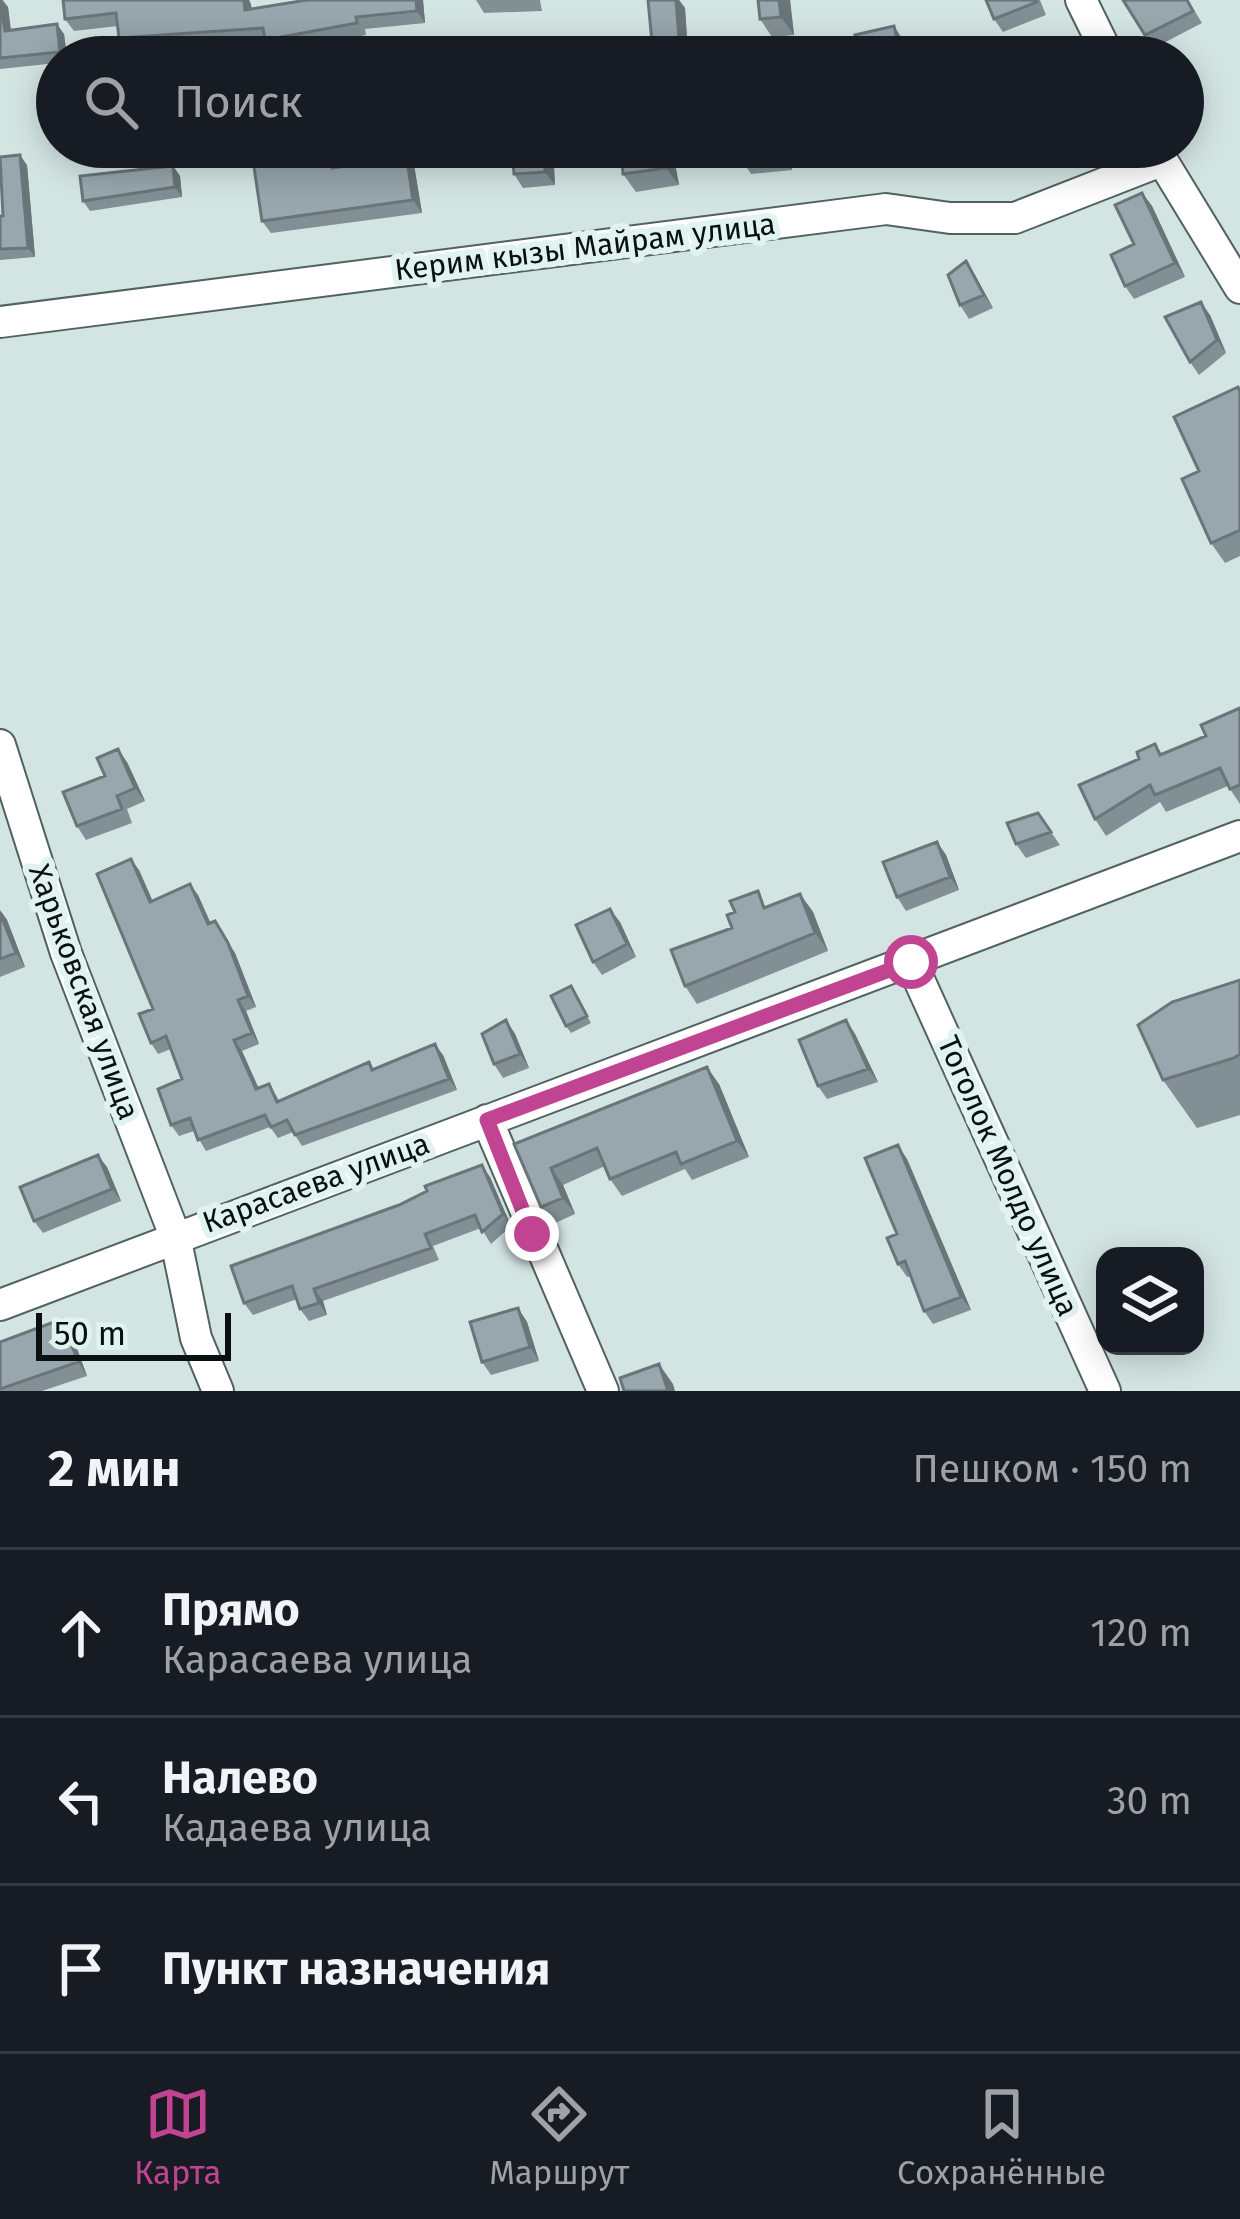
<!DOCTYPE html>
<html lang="ru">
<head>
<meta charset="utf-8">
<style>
	:root { --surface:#171b24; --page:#242831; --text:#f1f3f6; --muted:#9ea1a6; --line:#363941; --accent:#c14493 }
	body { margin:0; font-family:"Fira Sans",sans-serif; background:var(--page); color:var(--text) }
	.controls { position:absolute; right:36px; bottom:36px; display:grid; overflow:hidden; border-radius:24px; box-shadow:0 6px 30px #0003 }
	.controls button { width:108px; height:108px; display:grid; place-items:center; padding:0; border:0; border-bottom:3px solid var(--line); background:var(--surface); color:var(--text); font:60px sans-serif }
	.scale { position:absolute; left:36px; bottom:30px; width:195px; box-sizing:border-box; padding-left:12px; border:6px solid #09100f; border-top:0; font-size:33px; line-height:42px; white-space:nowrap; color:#09100f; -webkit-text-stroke:9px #e0f3f1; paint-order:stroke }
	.stop { position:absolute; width:36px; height:36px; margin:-27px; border:9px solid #c14493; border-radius:50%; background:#fff }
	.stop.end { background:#c14493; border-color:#fff; box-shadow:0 3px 12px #0008 }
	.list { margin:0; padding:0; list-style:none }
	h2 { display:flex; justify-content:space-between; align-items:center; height:156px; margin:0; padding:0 48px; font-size:51px }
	h2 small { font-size:39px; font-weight:400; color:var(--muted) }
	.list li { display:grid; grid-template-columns:78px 1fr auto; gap:36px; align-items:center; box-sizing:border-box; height:168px; padding:0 48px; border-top:3px solid var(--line) }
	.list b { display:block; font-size:45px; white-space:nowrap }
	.list p { margin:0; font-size:39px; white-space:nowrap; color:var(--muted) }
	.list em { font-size:39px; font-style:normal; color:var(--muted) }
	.icon { flex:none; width:66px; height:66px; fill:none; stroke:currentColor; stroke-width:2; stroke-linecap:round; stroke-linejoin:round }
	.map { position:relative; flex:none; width:1240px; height:1391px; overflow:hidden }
	.search { position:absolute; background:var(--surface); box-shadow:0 6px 30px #0003; left:36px; right:36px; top:36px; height:132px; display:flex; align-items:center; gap:30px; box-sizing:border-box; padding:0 42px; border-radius:66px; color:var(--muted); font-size:45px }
	.sheet { height:660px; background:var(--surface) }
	nav { display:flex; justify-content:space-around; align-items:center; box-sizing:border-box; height:168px; border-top:3px solid var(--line); background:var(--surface); font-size:33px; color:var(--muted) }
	nav a { display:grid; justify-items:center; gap:6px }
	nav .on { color:var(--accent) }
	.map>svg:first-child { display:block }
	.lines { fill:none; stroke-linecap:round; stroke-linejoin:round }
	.minor-casing { stroke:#516260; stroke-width:34 }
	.minor { stroke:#fff; stroke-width:30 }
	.wall { fill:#829095 }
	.shaded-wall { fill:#6a7579 }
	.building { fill:#97a7ad; stroke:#6a7579; stroke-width:3 }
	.route { stroke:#c14493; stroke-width:15 }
	.labels { text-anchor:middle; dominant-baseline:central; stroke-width:12; stroke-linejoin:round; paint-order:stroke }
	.street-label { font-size:30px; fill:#09100f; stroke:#e0f3f1 }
</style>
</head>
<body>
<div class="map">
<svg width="1240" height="1391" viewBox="0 0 1240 1391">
	<rect width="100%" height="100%" fill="#d3e5e3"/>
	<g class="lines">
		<!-- minor casing -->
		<g class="minor-casing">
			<path id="minor" d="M1081,0L1109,57
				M1154,147L1240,288
				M0,322L886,209L950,218H1015L1161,161
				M0,745L66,953L175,1236L196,1338L218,1391
				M911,962L1105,1391
				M487,1120L603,1391
				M0,1305L1240,836"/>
		</g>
		<!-- minor -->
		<use href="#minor" class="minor"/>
	</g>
	<!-- wall -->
	<path class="wall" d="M0,0H3L8,7L11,30L64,34L67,57H57V63L0,69Z
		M63,0H249L252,9L423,0L425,23L365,29L366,35L273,52L265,41L127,51L119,38L118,26L74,31L65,19Z
		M476,0H540L542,11L484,13Z
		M648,0H679L685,8L688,53L662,55L663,57H593L652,40Z
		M758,0H790L794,35L772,37L760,19Z
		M986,0H1040L1046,15L1003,32L994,19Z
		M1123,0H1188L1202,23L1154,48Z
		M251,147H335L339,167L375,162L411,147L422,213L271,233L262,221Z
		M672,147L679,185L636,192L623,174Z
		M740,147H790L792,170L751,174L742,160Z
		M878,147H919L920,152L887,161Z
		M553,150L555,185L523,188L514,174Z
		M27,165L35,257L0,260V216H3Z
		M173,166L180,176L182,197L90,211L83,201Z
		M1142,193L1152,206L1185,277L1134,299L1125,286Z
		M966,261L993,308L969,319L960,305Z
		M1210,315L1226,353L1199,375L1190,362Z
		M1240,390V556L1225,563L1211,543L1199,471Z
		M1240,708V804L1228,786L1166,812L1160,802L1106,836L1095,819L1139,759L1155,744L1162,754L1206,736Z
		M127,762L145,801L127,809L132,823L86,840L77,826Z
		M1038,813L1060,845L1026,858L1016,844Z
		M937,842L946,855L959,890L906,911L897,897Z
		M139,870L152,901L198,895L210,923L235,953L256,1007L246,1011L259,1044L242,1051L258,1088L276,1095L279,1101L369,1062L374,1069L443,1055L457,1090L302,1146L293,1132L278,1138L270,1127L206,1151L194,1131L179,1136L171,1125L182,1079L171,1049L158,1054L151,1043L153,1009Z
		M800,894L813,912L828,951L697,1004L685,986L768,906Z
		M0,910L7,920L25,967L0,977Z
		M620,922L636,957L602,975L593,962Z
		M1240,980V1115L1197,1128L1163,1080Z
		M571,986L591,1023L571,1033L566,1026Z
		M506,1020L515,1034L529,1068L503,1078L494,1064Z
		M846,1020L855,1034L878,1082L827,1099L818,1086Z
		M719,1084L749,1157L692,1180L685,1169L622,1196L610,1179L605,1166L563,1185L575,1214L553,1224L541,1207L514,1144Z
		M907,1159L971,1310L933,1324L924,1311L911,1276L907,1277L898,1264L897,1234Z
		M107,1167L121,1201L43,1233L34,1221Z
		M490,1177L511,1226L491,1244L481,1228L433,1246L439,1260L323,1301L327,1315L309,1321L300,1309L297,1299L253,1315L244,1303Z
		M518,1308L527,1322L539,1361L491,1375L482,1362Z
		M62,1319L71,1332L87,1376L42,1391H0V1342Z"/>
	<!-- shaded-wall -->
	<path class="shaded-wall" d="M1,0L8,7L12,41L5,31Z
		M244,0H249L251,4L253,22L245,10Z
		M416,0H423L425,23L417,11Z
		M676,0H679L685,8L688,53L679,39Z
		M779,0H790L794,35L781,17Z
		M57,24L64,34L67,57H64L60,52Z
		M894,26L903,40L907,57H901Z
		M650,38L663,57H654Z
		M329,147H335L341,181L332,168Z
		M405,147H411L422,213L413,200Z
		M544,147H551L553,150L555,185L545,172Z
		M663,147H672L679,185L666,168Z
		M782,147H790L792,170L782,157Z
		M20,155L27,165L35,257L28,248Z
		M173,166L180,176L182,197L175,187Z
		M1142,193L1152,206L1185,277L1175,263Z
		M966,261L975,275L993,308L984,295Z
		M1201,302L1210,315L1226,353L1217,340Z
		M118,749L127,762L145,801L135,788Z
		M937,842L946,855L959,890L950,877Z
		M131,859L139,870L158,913L150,902Z
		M190,884L198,895L216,935L208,924Z
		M800,894L813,912L828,951L815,933Z
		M610,909L620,922L636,957L627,944Z
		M0,910L7,920L25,967L16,953Z
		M215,921L235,953L256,1007L248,996Z
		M238,1000L246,1011L259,1044L252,1033Z
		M506,1020L515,1034L529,1068L520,1054Z
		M846,1020L855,1034L878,1082L868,1069Z
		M234,1040L242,1051L264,1100L256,1089Z
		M435,1044L443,1055L457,1090L449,1079Z
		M707,1067L719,1084L749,1157L737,1141Z
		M898,1145L907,1159L971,1310L961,1297Z
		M98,1155L107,1167L121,1201L112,1189Z
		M482,1165L490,1177L511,1226L503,1214Z
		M551,1168L563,1185L575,1214L563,1198Z
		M314,1289L323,1301L327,1315L319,1303Z
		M518,1308L527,1322L539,1361L530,1347Z
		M62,1319L71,1332L87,1376L78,1362Z
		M659,1364L673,1384L675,1391H668Z"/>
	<!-- building -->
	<path class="building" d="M0,0L5,31L57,24L60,52L0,58Z
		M63,0H244L245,10L307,0H416L417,11L356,17L357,23L265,40L263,28L119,38L116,13L65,19Z
		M648,0H676L679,39L652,42Z
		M758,0H779L781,17L760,19Z
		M986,0H1036L1037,2L994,19Z
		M1123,0H1187L1193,11L1145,35Z
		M894,26L901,57H860L855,35Z
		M650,38L654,57H593L596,43Z
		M251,147H329L332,168L375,162L373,147H405L413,200L262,221Z
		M512,147H544L545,172L514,174Z
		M621,147H663L666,168L623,174Z
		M740,147H782V157L742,160Z
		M20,155L28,248L0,249V216H3L0,157Z
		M173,166L175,187L83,201L80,176Z
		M1142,193L1175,263L1125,286L1111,255L1134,244L1115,205Z
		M966,261L984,295L960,305L948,275Z
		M1201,302L1217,340L1190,362L1165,317Z
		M1238,387L1240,392V530L1211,543L1182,479L1199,471L1174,417Z
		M1240,708V785L1230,789L1220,768L1155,795L1150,785L1095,819L1079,785L1139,759L1137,752L1155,744L1160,755L1206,736L1201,725Z
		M118,749L135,788L117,796L122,809L77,826L63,792L105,776L97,758Z
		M1038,813L1051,832L1016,844L1007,823Z
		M937,842L950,877L897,897L883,862Z
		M131,859L150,902L190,884L208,924L215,921L228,943L248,996L238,1000L252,1033L234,1040L256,1089L269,1084L277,1102L369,1062L372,1070L435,1044L449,1079L295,1135L287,1120L271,1127L265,1115L198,1140L190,1118L171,1125L158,1089L182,1079L166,1036L151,1043L139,1014L153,1009L97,874Z
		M758,891L764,908L800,894L815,933L685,986L671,950L732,928L727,915L735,912L730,901Z
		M610,909L627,944L593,962L576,925Z
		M0,913L16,953L0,959Z
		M1240,980V1054L1234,1058L1163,1080L1138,1025L1172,1002Z
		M571,986L587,1016L566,1026L551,996Z
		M506,1020L520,1054L494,1064L482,1034Z
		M846,1020L868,1069L818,1086L799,1040Z
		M707,1067L737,1141L681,1164L676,1152L610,1179L597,1148L551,1168L563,1198L541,1207L514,1144Z
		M898,1145L961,1297L924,1311L905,1261L898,1264L887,1238L897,1234L865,1158Z
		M98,1155L112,1189L34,1221L20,1187Z
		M482,1165L503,1214L482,1232L475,1215L425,1234L431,1248L314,1289L319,1303L300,1309L292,1286L244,1303L231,1266L399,1205L427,1191L425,1186Z
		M518,1308L530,1347L482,1362L470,1322Z
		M62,1319L78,1362L0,1389V1342Z
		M659,1364L668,1391H624L620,1378Z"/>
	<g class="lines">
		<!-- route -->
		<path class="route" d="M532,1234L487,1120L911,962"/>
	</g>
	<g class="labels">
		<!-- street labels -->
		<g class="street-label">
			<text transform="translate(585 247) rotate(-7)">Керим кызы Майрам улица</text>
			<text transform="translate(84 992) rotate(70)">Харьковская улица</text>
			<text transform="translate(1008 1176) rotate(66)">Тоголок Молдо улица</text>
			<text transform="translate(316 1183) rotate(-20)">Карасаева улица</text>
		</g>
	</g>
</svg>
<div class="controls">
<button><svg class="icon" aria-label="layers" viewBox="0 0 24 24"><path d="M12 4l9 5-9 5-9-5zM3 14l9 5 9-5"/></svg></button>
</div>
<div class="scale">50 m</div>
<div class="stop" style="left:911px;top:962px"></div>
<div class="stop end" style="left:532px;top:1234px"></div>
<div class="search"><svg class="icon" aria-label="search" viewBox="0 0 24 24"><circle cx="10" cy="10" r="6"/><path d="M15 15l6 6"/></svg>Поиск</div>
</div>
<section class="sheet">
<h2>2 мин<small>Пешком · 150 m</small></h2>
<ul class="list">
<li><svg class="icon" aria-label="ahead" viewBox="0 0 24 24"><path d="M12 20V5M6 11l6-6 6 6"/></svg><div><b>Прямо</b><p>Карасаева улица</p></div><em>120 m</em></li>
<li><svg class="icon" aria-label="left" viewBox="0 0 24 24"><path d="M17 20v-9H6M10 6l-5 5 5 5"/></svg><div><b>Налево</b><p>Кадаева улица</p></div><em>30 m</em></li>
<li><svg class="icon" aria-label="arrive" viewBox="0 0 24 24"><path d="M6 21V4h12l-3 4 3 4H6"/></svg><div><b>Пункт назначения</b></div></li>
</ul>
</section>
<nav>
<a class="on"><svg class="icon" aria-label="map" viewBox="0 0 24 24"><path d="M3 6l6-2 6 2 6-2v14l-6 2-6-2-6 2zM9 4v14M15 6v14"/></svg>Карта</a>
<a><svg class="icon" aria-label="directions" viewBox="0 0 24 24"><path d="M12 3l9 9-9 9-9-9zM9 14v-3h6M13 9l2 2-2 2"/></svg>Маршрут</a>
<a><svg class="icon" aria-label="saved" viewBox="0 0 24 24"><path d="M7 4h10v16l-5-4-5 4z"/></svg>Сохранённые</a>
</nav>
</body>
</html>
